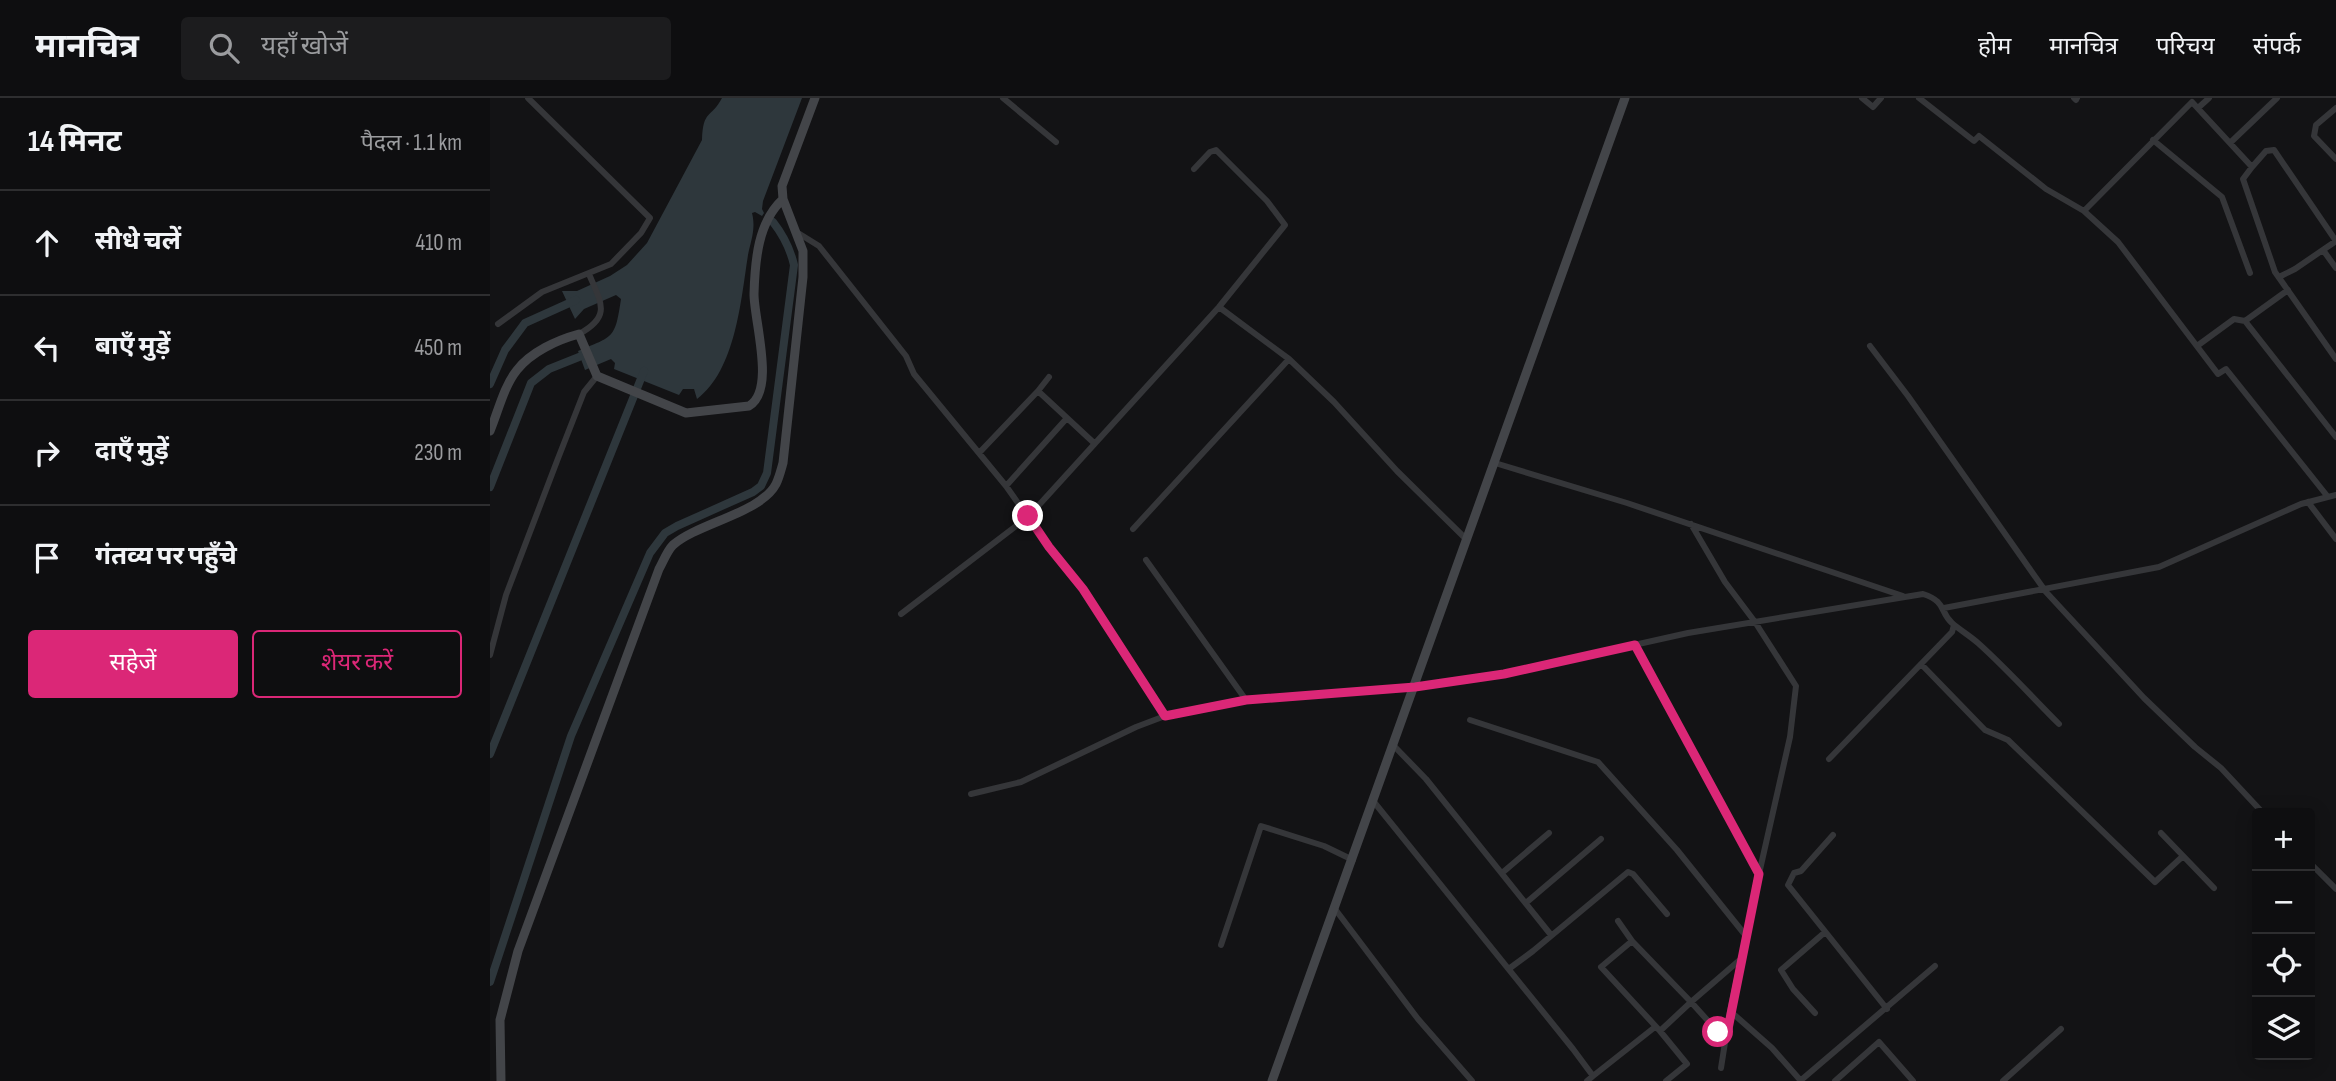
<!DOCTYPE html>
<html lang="hi">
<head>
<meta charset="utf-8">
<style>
	:root { --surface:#0e0e10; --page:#1c1c1e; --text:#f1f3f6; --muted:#9b9c9f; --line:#2e2e30; --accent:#db2777 }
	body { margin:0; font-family:"Sofia Sans Condensed","Noto Sans Devanagari",sans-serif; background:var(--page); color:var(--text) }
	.controls { position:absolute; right:21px; bottom:21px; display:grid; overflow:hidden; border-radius:7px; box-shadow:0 4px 18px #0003 }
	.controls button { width:63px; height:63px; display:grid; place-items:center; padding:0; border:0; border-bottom:2px solid var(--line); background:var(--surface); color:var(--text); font:35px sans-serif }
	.stop { position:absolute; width:21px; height:21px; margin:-16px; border:5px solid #db2777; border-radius:50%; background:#fff }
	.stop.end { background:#db2777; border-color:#fff; box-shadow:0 2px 7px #0008 }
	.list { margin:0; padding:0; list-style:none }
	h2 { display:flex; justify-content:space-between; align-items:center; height:91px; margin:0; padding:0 28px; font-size:30px }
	h2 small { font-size:23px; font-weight:400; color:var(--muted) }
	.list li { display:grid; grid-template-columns:46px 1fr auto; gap:21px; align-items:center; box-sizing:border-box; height:105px; padding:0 28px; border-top:2px solid var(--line) }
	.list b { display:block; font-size:26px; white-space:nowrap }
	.list em { font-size:23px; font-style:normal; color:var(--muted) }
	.actions { display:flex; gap:14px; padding:21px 28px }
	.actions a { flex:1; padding:16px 0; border:2px solid var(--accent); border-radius:7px; text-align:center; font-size:24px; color:var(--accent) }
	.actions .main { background:var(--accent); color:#fff }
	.icon { flex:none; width:38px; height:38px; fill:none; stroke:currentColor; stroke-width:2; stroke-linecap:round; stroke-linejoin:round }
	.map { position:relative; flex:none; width:1846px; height:983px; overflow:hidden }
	header { display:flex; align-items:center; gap:42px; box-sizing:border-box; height:98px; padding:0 35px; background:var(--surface); border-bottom:2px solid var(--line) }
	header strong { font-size:33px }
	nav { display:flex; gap:38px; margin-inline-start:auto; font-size:24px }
	.search { width:490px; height:63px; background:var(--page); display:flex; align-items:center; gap:18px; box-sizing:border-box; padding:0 24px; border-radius:7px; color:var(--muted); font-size:26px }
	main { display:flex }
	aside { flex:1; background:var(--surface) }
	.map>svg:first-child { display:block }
	.water { fill:#2e373c }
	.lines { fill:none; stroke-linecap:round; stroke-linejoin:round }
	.canal { stroke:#2e373c; stroke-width:8 }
	.street { stroke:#353639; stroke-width:6 }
	.secondary { stroke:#434549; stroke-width:9 }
	.route { stroke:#db2777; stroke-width:9 }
</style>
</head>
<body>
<header>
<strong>मानचित्र</strong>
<div class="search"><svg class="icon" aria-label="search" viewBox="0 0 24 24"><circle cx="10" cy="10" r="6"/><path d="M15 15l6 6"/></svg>यहाँ खोजें</div>
<nav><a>होम</a><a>मानचित्र</a><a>परिचय</a><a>संपर्क</a></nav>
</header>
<main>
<aside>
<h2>14 मिनट<small>पैदल · 1.1 km</small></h2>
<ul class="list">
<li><svg class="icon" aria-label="ahead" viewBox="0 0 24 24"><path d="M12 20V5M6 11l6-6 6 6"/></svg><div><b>सीधे चलें</b></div><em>410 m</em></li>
<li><svg class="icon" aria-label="left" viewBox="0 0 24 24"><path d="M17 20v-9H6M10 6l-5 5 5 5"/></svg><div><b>बाएँ मुड़ें</b></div><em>450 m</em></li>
<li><svg class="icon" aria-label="right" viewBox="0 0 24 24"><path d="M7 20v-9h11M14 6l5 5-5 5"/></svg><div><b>दाएँ मुड़ें</b></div><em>230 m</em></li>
<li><svg class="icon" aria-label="arrive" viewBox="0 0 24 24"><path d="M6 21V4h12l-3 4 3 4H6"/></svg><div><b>गंतव्य पर पहुँचे</b></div></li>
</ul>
<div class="actions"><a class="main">सहेजें</a><a>शेयर करें</a></div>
</aside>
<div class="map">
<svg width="1846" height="983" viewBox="0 0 1846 983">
	<rect width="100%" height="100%" fill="#131315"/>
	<!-- water -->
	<path class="water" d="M232,0H312L273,103L272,111L274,115L272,118L265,114L262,115C266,131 261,142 258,157C251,201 246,272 207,301L204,291H193L189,297L124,271L125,265L121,261L95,272L88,253C124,238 125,241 131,201L126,197L94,211L85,221L72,193H87L120,178L137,167L157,145L212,42C213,11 221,21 232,0Z"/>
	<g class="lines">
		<!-- canal -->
		<path class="canal" d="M0,286L15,252L35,225L86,202
			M0,389L41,285L59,271L99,255
			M0,656L154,273
			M0,884L81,638L160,455L175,435L187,428L263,394L271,388L277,375L304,167C300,150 294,138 283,124"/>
		<!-- street -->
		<path class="street" d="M513,0L566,44
			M1372,0L1383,9L1391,0
			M1429,0L1484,43L1489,38L1556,91L1594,113L1702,4L1762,69L1753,81L1785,174L1846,261
			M1584,0L1586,2L1587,0
			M1708,10L1719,0
			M1846,10L1826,27L1824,38L1846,61
			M1663,42L1732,99L1760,175
			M1741,44L1787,0
			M1762,69L1776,53L1784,52L1846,143
			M1594,113L1628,144L1728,276L1736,271L1838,399
			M308,135L329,148L416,258L424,276L516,388L559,449L593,491L675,618
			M1833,152L1846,170
			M1789,179L1805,171L1846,143
			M729,209L799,261L844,304L907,373L977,442
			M1755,223L1798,192
			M8,226L52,194L121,166L151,135L160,120L38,0
			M89,236C122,218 111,205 99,176
			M1380,248L1418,298L1556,494L1654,600L1705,649L1731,670L1773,715
			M1707,248L1744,221L1755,223L1846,339
			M548,293L559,279
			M489,355L548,293L604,345
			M1005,365L1137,405L1413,498
			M516,388L577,320
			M1818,404L1846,441
			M643,431L799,261
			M656,462L756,602
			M1454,510L1669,469L1811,406L1846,397
			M411,516L539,418L729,209L795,127L777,103L726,52L720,54L704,71
			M1145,547L1269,776L1300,639L1306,588L1265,524L1235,484L1201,426
			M0,557L16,497L67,363L94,294L107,278
			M1431,566L1495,632L1518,642L1665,784L1693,758
			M980,622L1108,664L1187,752L1256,838
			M904,648L936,681L1061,837
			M1339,661L1462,534L1464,527
			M481,696L531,684L646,629L675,618L756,602L925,589L1014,576L1198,535L1433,496C1457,504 1449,513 1462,525C1470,532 1480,538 1488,545C1516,570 1542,599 1569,626
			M884,704L1083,951L1103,978L1097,983
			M1671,735L1724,790
			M1343,737L1311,773L1304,775L1298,787L1397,911
			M1820,765L1846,791
			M1012,775L1059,735
			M1037,804L1111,741
			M845,811L928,921L982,983
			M1128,823L1142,843
			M731,847L771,728L834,748L863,762
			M1020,870L1043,853L1138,774L1143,776L1177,816
			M1240,913L1269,776
			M1325,915L1303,891L1291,872L1334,835
			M1170,933L1197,966L1176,983
			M1237,936L1228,934L1201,904L1170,933L1111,869L1142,843L1201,904L1252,860
			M1231,970L1240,913L1282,950L1311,983
			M1103,978L1165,929
			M1310,983L1445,868
			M1345,983L1389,944L1423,983
			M1513,983L1571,931"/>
		<!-- secondary -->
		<path class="secondary" d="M0,333C8,314 14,288 27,272C41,254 67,242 89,236L107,278L196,315L259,308C286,292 264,223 264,196C265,162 268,124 293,101
			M11,983L10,922L28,853L169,471C173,464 177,453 183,447C208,425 271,415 286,386C289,380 291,372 293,365L313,179V153L293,101L292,88L325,0
			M782,983L1135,0"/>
	</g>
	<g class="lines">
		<!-- route -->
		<path class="route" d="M538,418L559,449L593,491L675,618L756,602L925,589L1014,576L1145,547L1269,776L1237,936L1228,934"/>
	</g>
</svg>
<div class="controls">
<button>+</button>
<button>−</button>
<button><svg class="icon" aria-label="locate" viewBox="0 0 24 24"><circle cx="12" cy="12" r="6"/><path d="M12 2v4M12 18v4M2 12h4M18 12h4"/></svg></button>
<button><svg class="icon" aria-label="layers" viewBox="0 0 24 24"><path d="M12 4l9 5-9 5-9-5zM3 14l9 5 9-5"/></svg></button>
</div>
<div class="stop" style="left:1228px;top:934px"></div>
<div class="stop end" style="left:538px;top:418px"></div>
</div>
</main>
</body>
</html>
